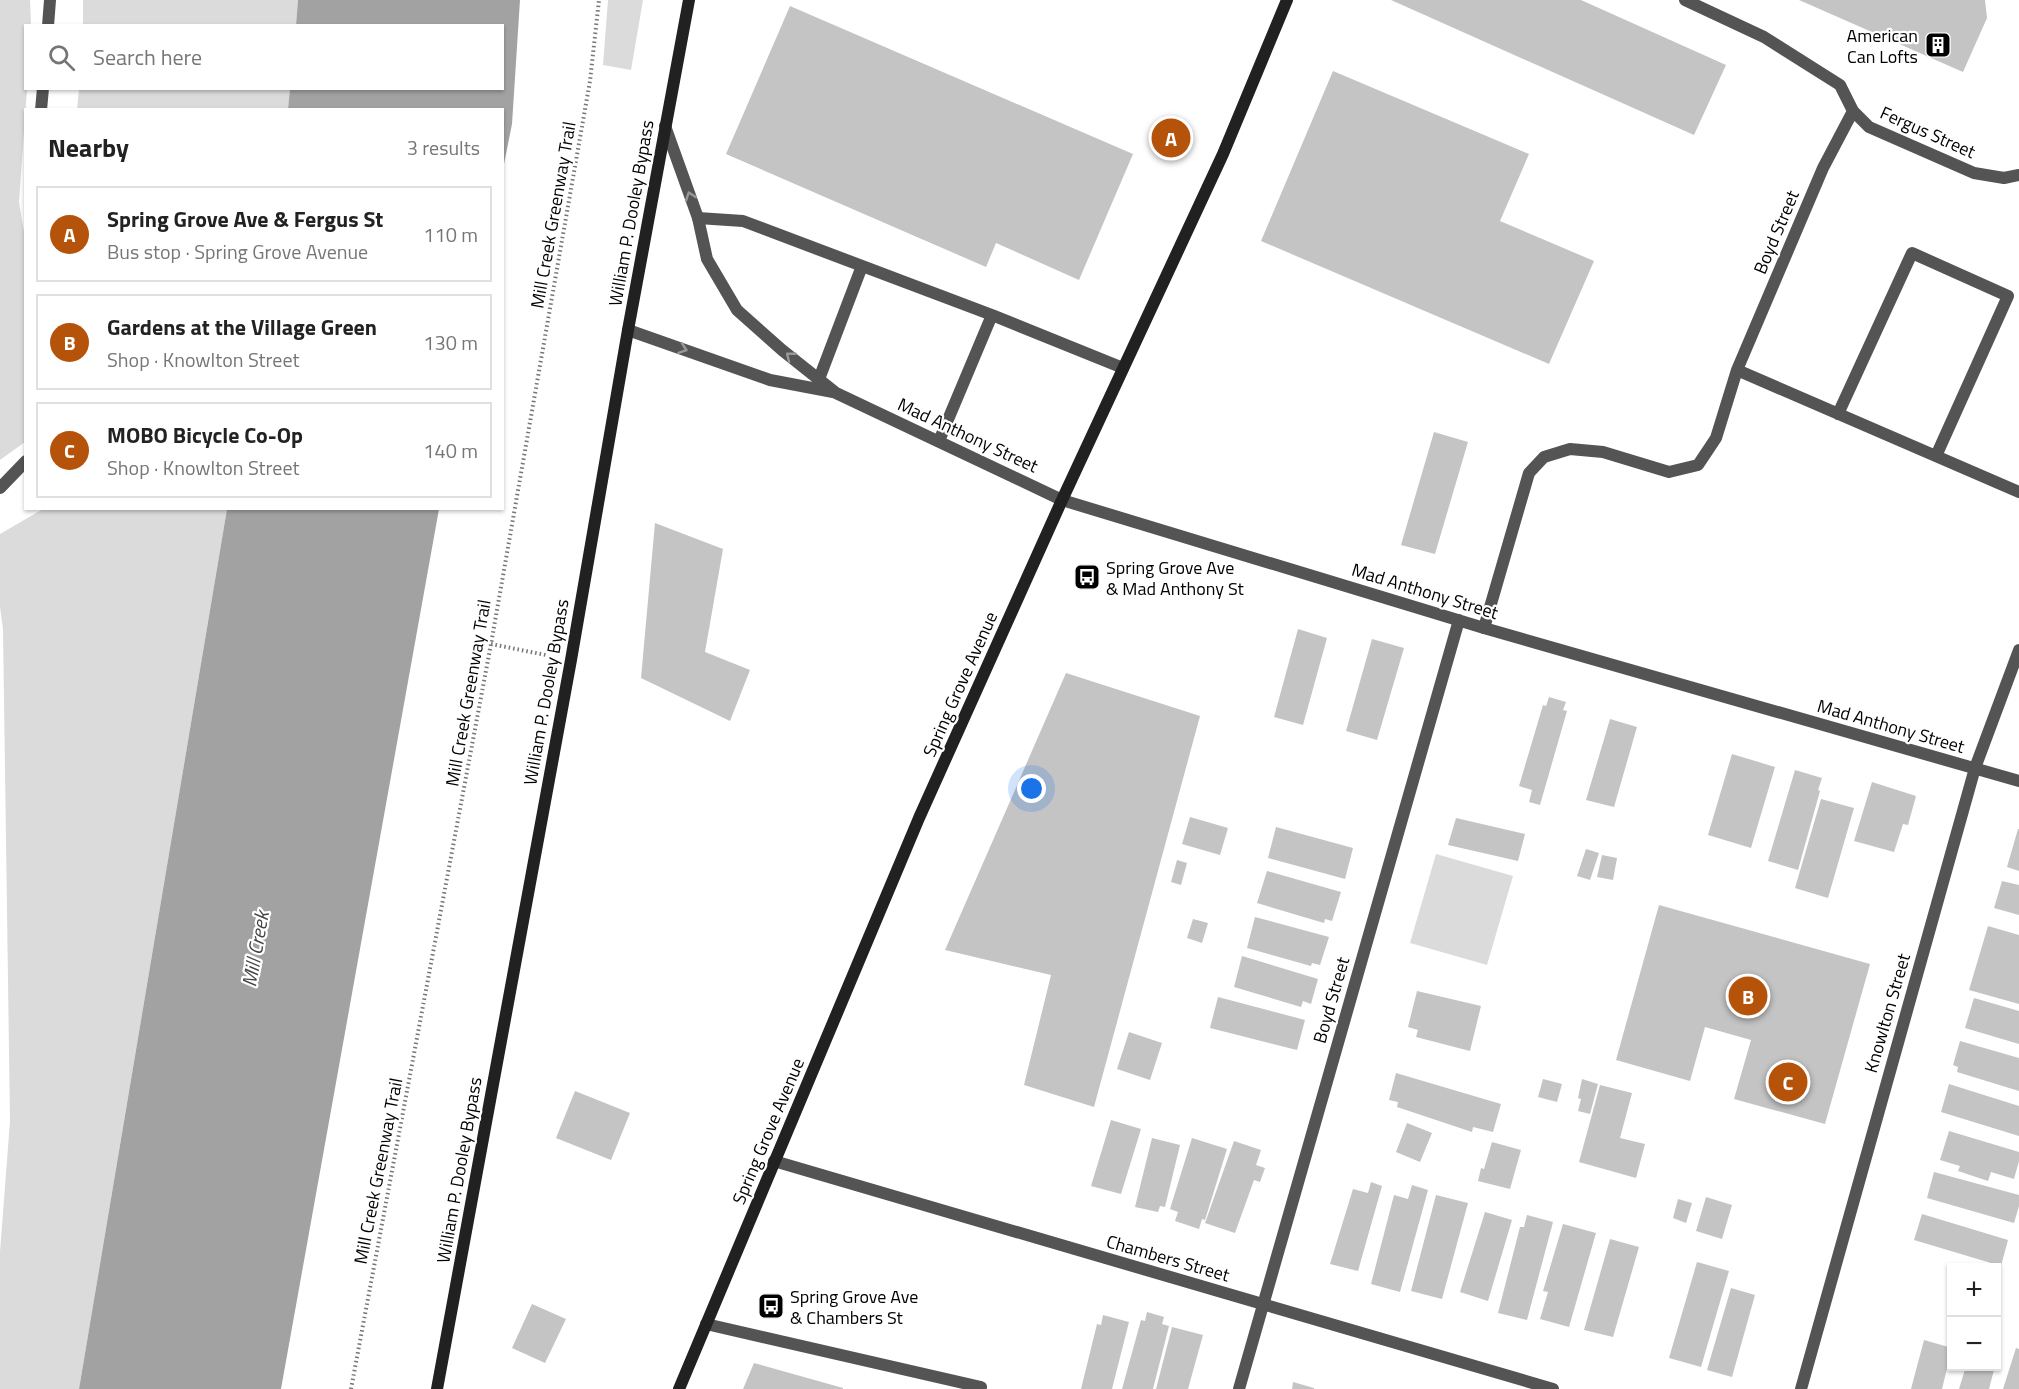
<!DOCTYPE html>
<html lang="en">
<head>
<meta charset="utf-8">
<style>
	:root { --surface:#fff; --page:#f6f6f6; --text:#222; --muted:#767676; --line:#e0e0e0; --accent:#b45309 }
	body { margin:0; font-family:"Titillium Web",sans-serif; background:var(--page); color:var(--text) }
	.controls { position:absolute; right:18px; bottom:18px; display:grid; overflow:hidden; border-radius:0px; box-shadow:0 2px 4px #0004 }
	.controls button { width:54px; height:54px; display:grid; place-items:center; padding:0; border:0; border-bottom:2px solid var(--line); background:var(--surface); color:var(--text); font:30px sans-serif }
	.you { position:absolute; left:1032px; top:789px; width:21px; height:21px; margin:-15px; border:4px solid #fff; border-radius:50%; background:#1a73e8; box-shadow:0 0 0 9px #1a73e833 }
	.badge { display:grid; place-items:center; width:39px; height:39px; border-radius:50%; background:var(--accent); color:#fff; font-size:20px; font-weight:700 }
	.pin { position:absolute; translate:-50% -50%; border:3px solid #fff; box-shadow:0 2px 6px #0006 }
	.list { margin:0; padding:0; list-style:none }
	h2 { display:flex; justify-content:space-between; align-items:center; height:78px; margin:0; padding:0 24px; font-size:26px }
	h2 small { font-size:20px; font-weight:400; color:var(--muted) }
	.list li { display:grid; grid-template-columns:39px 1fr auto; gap:18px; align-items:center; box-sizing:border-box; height:96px; margin:0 12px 12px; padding:0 12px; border:2px solid var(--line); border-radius:0px }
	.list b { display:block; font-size:22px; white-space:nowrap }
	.list p { margin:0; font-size:20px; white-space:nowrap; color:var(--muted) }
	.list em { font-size:20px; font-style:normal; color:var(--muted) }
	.icon { flex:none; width:33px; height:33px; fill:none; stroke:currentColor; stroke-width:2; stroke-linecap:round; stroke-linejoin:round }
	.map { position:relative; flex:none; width:2019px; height:1389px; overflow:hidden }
	.search { position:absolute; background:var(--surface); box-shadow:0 2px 4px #0004; left:24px; top:24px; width:480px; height:66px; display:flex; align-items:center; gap:15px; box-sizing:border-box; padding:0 21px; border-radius:0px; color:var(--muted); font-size:22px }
	.panel { position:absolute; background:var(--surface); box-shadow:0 2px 4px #0004; left:24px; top:108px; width:480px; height:402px; border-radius:0px }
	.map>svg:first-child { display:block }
	.green { fill:#dbdbdb }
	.water { fill:#a2a2a2 }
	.building { fill:#c4c4c4 }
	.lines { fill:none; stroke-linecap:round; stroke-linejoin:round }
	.path { stroke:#767676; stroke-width:4; stroke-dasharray:1.5 3; stroke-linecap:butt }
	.lane { stroke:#545454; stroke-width:12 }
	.street { stroke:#545454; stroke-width:12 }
	.secondary { stroke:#212121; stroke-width:12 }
	.oneway { stroke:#989898 }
	.labels { text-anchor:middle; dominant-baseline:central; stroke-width:4.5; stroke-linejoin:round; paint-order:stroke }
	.poi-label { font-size:18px; fill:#000; stroke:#fff; text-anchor:start }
	.street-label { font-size:18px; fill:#000; stroke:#fff }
	.water-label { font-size:20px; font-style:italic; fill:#434343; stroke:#fff }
</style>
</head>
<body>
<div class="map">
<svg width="2019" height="1389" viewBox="0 0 2019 1389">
	<rect width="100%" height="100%" fill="#fff"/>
	<!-- green -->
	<path class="green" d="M0,0H30L31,25L26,26V88L27,89L19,202L26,244L25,442L0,460Z
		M83,0H298L296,25L83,26Z
		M608,0H643L631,70L603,65Z
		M79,89H290L288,109L77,110Z
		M43,509H227L79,1389H0V1252L10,1121L3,629L0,607V534Z
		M1436,854L1513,876L1487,965L1410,943Z"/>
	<!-- water -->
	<path class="water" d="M298,0H520L512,124L503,169L502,110L288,109L290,89L502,88V26L296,25Z
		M227,509H439L281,1389H79Z"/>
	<!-- building -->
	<path class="building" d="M1391,0H1581L1726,65L1694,135Z
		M1799,0H1985L1987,18L1963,72Z
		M790,6L1133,154L1079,280L996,243L986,267L726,154Z
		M1333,71L1529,154L1500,221L1594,261L1549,364L1261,241Z
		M1434,432L1468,442L1435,554L1401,545Z
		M655,523L723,549L705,652L750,670L730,721L641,678Z
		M1298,629L1327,638L1303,725L1274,717Z
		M1372,639L1404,648L1377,740L1346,731Z
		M1066,673L1200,716L1094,1107L1024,1085L1051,975L945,950Z
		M1549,697L1566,702L1563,710L1567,711L1540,805L1529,802L1532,790L1519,786L1543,705L1546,706Z
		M1610,719L1637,727L1614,807L1586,800Z
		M1732,754L1775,767L1751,848L1708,835Z
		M1795,770L1822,778L1818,790L1820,791L1798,870L1768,861Z
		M1872,782L1916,796L1908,825L1903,824L1894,852L1854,841Z
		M1821,799L1854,808L1828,898L1795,888Z
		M1190,817L1228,828L1220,855L1182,844Z
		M1456,818L1525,834L1518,861L1448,845Z
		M1276,827L1353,848L1345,879L1268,858Z
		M2018,829H2019V871L2007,867Z
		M1586,849L1599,853L1590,880L1577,876Z
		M1602,855L1617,858L1613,880L1597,877Z
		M1177,860L1187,863L1181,885L1171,882Z
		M1267,871L1341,892L1332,921L1325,919L1324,923L1257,903Z
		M2002,881L2019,885V915L1994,908Z
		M1659,905L1870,964L1825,1124L1734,1099L1751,1040L1705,1027L1690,1081L1616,1060Z
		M1255,917L1329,937L1320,965L1312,963L1311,966L1247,948Z
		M1193,919L1208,923L1202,943L1187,938Z
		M1988,926L2019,935V1004L1969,990Z
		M1242,956L1318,979L1311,1004L1303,1001L1301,1007L1234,987Z
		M1417,991L1481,1006L1470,1051L1416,1037L1418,1030L1408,1027Z
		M1218,997L1305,1020L1297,1050L1210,1028Z
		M1974,998L2019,1011V1044L1965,1028Z
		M1129,1032L1162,1043L1150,1080L1117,1069Z
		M1960,1041L2019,1058V1091L1957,1072L1958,1067L1953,1065Z
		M1396,1073L1501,1104L1493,1132L1473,1127L1472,1132L1397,1107L1398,1102L1389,1100Z
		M1543,1079L1562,1084L1557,1102L1538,1097Z
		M1582,1079L1598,1084L1590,1114L1578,1111L1581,1099L1578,1098Z
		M1949,1084L2019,1106V1136L1941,1112Z
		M1600,1085L1632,1093L1620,1138L1645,1144L1636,1178L1579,1162Z
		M575,1091L630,1113L611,1160L556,1138Z
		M1111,1120L1141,1129L1121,1194L1091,1186Z
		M1407,1123L1432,1133L1420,1162L1396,1152Z
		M1949,1131L2019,1152V1161L2014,1179L1991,1172L1988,1181L1958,1171L1960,1166L1940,1160Z
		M1152,1138L1180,1145L1165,1207L1160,1206L1158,1212L1135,1207Z
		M1192,1138L1227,1149L1205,1220L1202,1219L1199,1229L1175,1221L1178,1212L1170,1209Z
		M1234,1141L1261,1150L1256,1165L1265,1168L1260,1182L1254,1180L1235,1233L1205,1223Z
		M1492,1142L1521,1150L1510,1189L1478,1181L1481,1168L1484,1169Z
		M1934,1172L2019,1195V1206L2014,1223L1927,1198Z
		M1371,1182L1382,1186L1358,1271L1330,1264L1353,1189L1368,1193Z
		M1412,1185L1428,1190L1400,1292L1371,1284L1394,1195L1408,1199Z
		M1436,1195L1468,1203L1442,1299L1411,1291Z
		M1706,1197L1732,1205L1722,1239L1696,1231Z
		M1678,1199L1692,1203L1686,1223L1673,1218Z
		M1485,1212L1512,1220L1488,1301L1460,1292Z
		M1922,1214L2008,1240L2001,1266L1914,1240Z
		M1527,1215L1553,1222L1527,1320L1498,1313L1520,1227H1524Z
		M1563,1224L1596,1233L1569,1327L1540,1319L1548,1292L1543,1291Z
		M1610,1239L1639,1247L1613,1337L1584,1330Z
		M1697,1262L1729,1271L1701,1367L1669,1358Z
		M1731,1288L1755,1295L1732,1377L1707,1370Z
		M532,1304L566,1319L545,1363L512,1348Z
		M1147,1312L1164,1317L1162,1324L1169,1326L1153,1389H1122L1141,1320L1145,1321Z
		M1103,1315L1129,1322L1112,1389H1081L1097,1324L1101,1325Z
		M1172,1327L1203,1335L1188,1389H1156Z
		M1924,1340L1952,1348L1942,1389H1911Z
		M2016,1348L2019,1349V1389H2003Z
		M754,1363L843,1388V1389H743Z
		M1966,1366H1995L1989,1389H1959Z
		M1293,1382L1314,1388V1389H1292Z"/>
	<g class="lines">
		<!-- path -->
		<path class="path" d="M491,644L546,655
			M351,1389L491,644L590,81L599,0"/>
		<!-- lane -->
		<path class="lane" d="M1685,0L1764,37L1840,85L1853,111L1869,127L1974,173L2004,178L2019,175
			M48,26L50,0
			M41,110L43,88
			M698,218L743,221L992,315L1123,368
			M1737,370L2019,492
			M819,379L862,266
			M1838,414L1912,253L2008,296L1936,456
			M939,441L992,315
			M0,488L26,461
			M1484,628L1529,473L1544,457L1570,449L1603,452L1669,472L1698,465L1716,438L1737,370L1823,168L1853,111
			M706,1324L981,1387"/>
		<!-- street -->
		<path class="street" d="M665,126L698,218L707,259L737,310L782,350L836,393L1062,500L1484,628L2019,781
			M628,330L770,380L833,392
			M774,1161L1553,1389
			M1239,1389L1459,620
			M1801,1389L1975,768L2019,650"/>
		<!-- secondary -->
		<path class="secondary" d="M437,1389L571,660L628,330L689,0
			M679,1389L919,818L1062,500L1223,154L1287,0"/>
	</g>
	<!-- one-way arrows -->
	<defs><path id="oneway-chevron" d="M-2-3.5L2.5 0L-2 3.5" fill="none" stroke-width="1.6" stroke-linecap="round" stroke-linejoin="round" transform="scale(1.5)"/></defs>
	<g class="oneway">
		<use href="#oneway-chevron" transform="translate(690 196) rotate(-109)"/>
		<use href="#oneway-chevron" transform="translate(683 349) rotate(19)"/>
		<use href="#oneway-chevron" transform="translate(790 356) rotate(-142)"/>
	</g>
	<!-- icons -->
	<defs>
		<g id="building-square" transform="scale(1.35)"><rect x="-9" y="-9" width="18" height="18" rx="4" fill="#000" stroke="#fff"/><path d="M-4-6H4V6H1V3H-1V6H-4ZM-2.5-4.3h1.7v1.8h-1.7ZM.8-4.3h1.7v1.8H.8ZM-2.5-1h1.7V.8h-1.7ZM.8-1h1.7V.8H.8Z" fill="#fff"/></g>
		<g id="bus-square" transform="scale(1.35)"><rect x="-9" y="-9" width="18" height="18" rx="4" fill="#000" stroke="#fff"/><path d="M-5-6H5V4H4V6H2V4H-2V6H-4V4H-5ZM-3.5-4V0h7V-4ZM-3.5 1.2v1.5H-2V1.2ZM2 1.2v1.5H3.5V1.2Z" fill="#fff"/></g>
	</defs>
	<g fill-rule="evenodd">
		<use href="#building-square" x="1938" y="45"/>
		<use href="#bus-square" x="1087" y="577"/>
		<use href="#bus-square" x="771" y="1306"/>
	</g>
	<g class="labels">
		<!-- poi labels -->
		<g class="poi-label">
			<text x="1918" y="35" text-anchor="end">American<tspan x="1918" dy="21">Can Lofts</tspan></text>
			<text x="1106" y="567">Spring Grove Ave<tspan x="1106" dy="21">&amp; Mad Anthony St</tspan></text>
			<text x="790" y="1296">Spring Grove Ave<tspan x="790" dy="21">&amp; Chambers St</tspan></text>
		</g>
		<!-- street labels -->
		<g class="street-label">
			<text transform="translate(1928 132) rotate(24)">Fergus Street</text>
			<text transform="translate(631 213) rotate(-80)">William P. Dooley Bypass</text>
			<text transform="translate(553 215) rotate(-80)">Mill Creek Greenway Trail</text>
			<text transform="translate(1776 232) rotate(-67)">Boyd Street</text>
			<text transform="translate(968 435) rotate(25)">Mad Anthony Street</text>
			<text transform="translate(1425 591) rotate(17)">Mad Anthony Street</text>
			<text transform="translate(960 684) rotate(-66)">Spring Grove Avenue</text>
			<text transform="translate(546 692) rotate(-80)">William P. Dooley Bypass</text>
			<text transform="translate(468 693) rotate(-80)">Mill Creek Greenway Trail</text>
			<text transform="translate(1891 726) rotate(16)">Mad Anthony Street</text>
			<text transform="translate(1331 1000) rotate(-74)">Boyd Street</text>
			<text transform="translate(1887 1013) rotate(-74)">Knowlton Street</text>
			<text transform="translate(768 1131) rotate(-67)">Spring Grove Avenue</text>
			<text transform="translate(459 1170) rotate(-80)">William P. Dooley Bypass</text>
			<text transform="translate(378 1171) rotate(-79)">Mill Creek Greenway Trail</text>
			<text transform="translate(1168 1258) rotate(16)">Chambers Street</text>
		</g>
		<!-- water labels -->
		<g class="water-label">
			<text transform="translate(255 949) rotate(-80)">Mill Creek</text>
		</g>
	</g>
</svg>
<div class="controls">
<button>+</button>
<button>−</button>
</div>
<div class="you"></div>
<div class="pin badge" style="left:1171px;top:138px">A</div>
<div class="pin badge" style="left:1748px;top:996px">B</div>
<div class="pin badge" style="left:1788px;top:1082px">C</div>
<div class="search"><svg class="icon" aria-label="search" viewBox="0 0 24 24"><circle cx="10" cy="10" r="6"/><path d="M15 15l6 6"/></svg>Search here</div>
<section class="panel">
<h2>Nearby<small>3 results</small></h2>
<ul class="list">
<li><span class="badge">A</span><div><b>Spring Grove Ave &amp; Fergus St</b><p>Bus stop · Spring Grove Avenue</p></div><em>110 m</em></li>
<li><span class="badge">B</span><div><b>Gardens at the Village Green</b><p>Shop · Knowlton Street</p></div><em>130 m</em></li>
<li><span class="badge">C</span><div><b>MOBO Bicycle Co-Op</b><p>Shop · Knowlton Street</p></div><em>140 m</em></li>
</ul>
</section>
</div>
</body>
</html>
